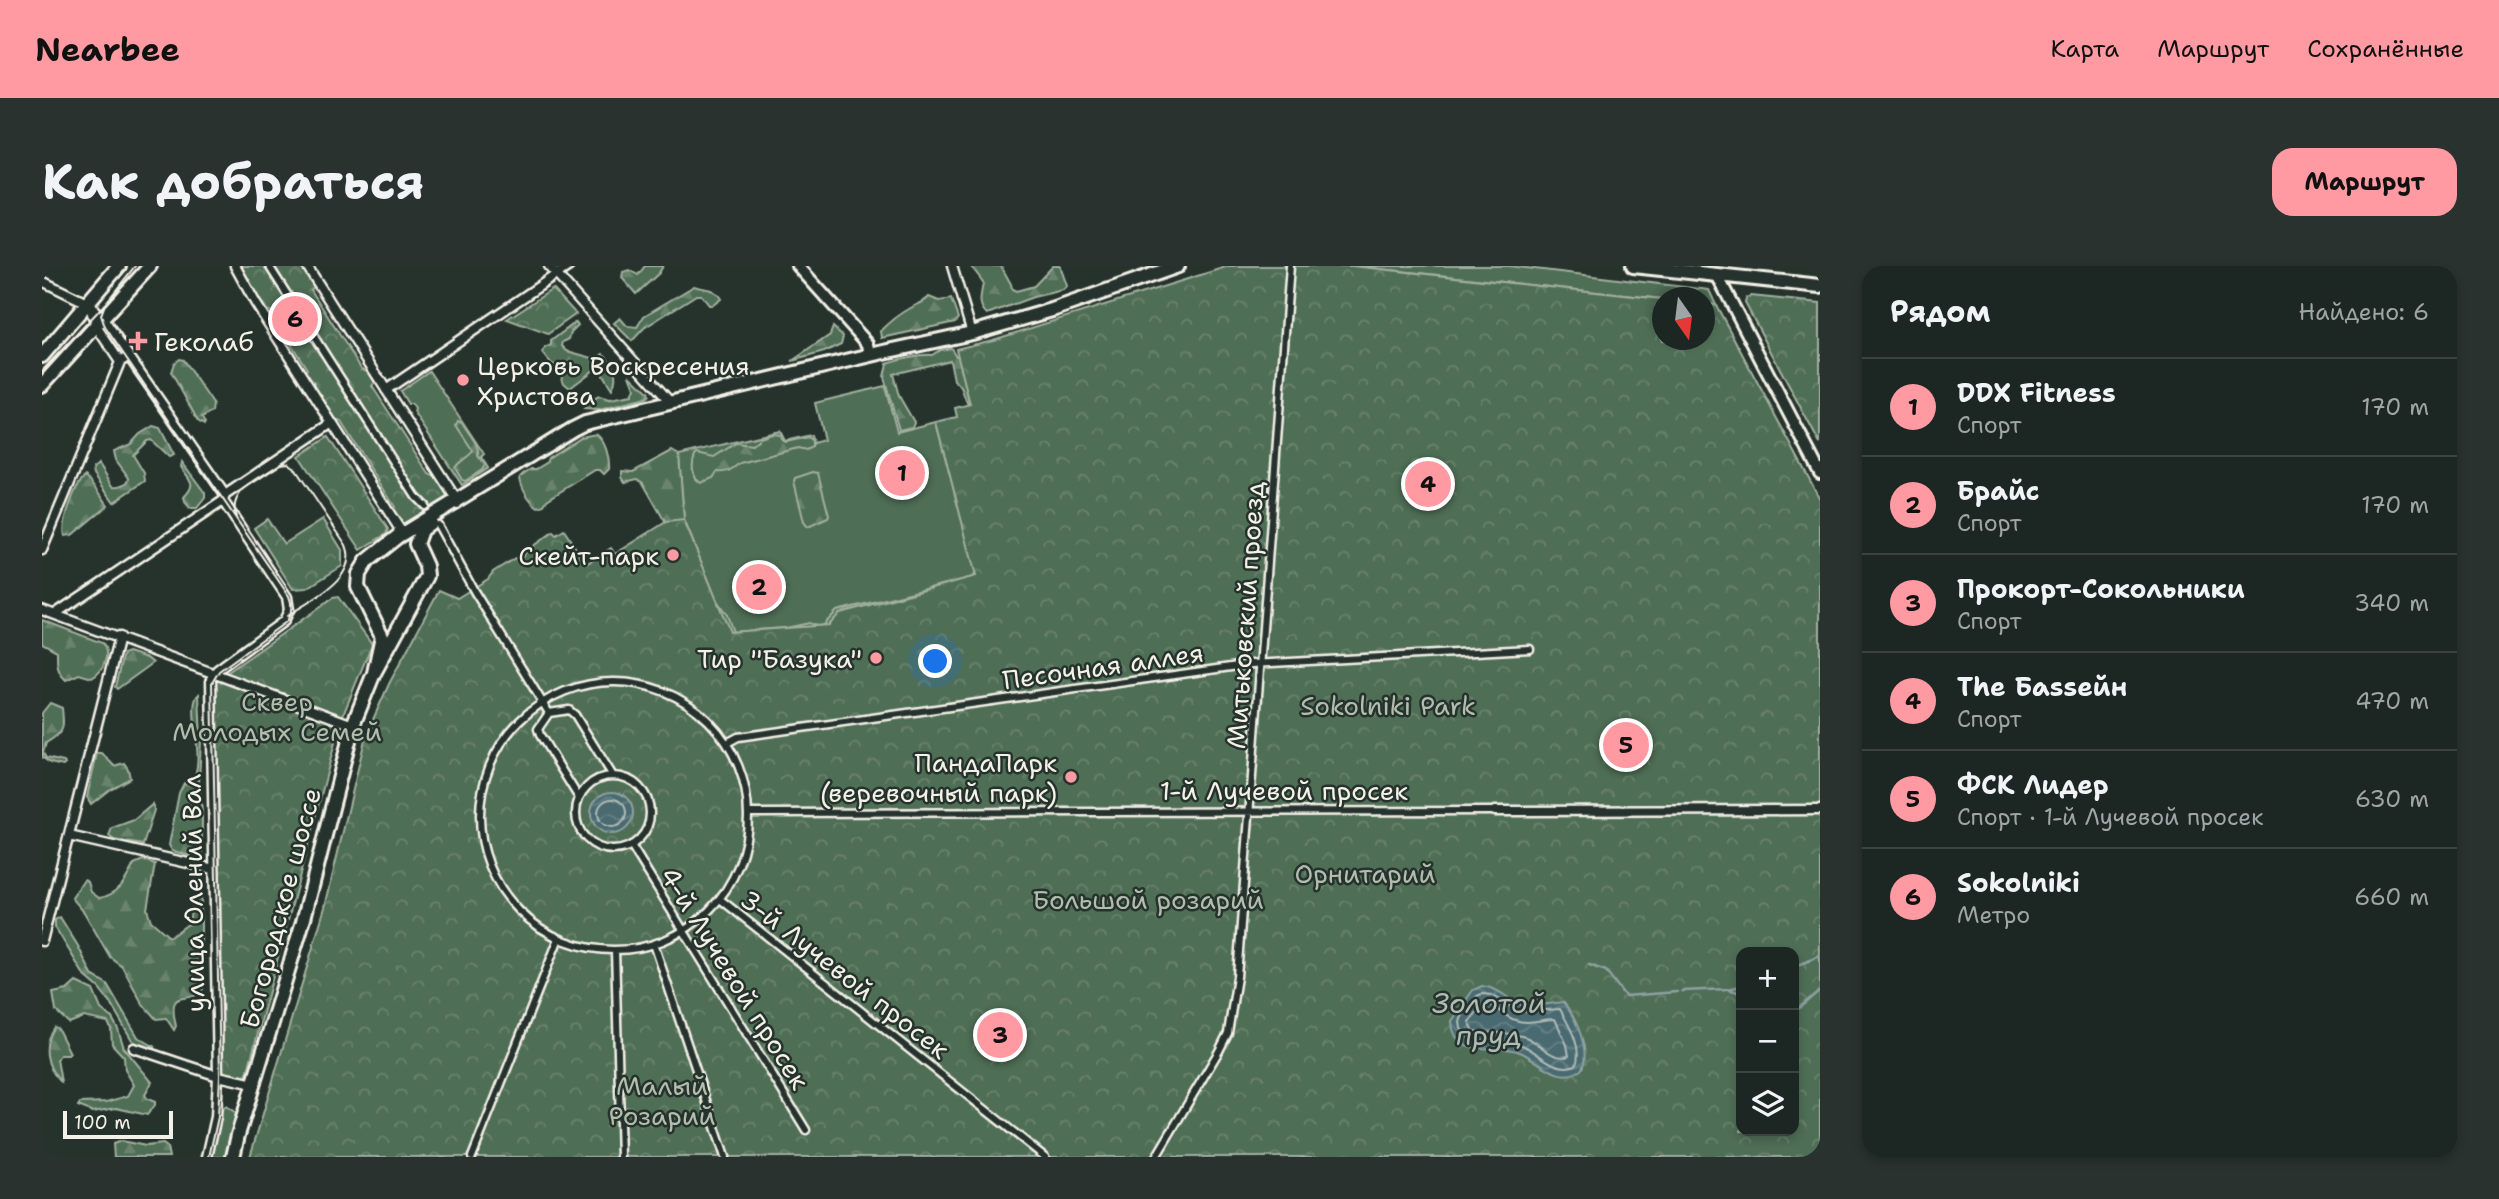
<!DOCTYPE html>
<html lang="ru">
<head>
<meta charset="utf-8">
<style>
	:root { --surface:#1c2622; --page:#29322f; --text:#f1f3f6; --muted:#a0a5a5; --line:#3a4340; --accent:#ff9aa2 }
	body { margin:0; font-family:"Shantell Sans",sans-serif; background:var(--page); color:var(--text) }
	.controls { position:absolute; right:21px; bottom:21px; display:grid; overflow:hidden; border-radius:14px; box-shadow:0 4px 10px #0003 }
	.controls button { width:63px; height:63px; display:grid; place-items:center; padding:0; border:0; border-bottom:2px solid var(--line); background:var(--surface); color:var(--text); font:35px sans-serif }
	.compass { position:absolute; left:1610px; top:21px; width:63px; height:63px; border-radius:50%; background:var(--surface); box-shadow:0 4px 10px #0003; rotate:166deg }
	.scale { position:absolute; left:21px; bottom:18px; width:110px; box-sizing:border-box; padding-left:7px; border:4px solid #f4f1e8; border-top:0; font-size:19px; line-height:24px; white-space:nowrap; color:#f4f1e8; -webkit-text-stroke:5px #26332d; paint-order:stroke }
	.you { position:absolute; left:894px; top:396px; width:24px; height:24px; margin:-18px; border:5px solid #fff; border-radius:50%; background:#1a73e8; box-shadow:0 0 0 10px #1a73e833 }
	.badge { display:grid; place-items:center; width:46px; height:46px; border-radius:50%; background:var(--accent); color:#111; font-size:23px; font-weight:700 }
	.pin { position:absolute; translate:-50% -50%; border:4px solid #fff; box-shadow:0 2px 7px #0006 }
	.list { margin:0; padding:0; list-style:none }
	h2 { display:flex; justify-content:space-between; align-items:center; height:91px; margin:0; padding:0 28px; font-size:30px }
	h2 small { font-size:23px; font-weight:400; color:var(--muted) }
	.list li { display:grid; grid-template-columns:46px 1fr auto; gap:21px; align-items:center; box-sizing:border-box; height:98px; padding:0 28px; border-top:2px solid var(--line) }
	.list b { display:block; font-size:26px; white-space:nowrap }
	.list p { margin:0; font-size:23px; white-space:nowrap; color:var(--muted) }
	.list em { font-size:23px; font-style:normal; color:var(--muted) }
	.icon { flex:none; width:38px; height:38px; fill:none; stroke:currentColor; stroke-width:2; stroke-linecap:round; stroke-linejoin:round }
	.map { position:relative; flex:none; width:1778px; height:891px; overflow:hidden; border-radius:21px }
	header { display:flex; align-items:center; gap:42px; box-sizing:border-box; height:98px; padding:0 35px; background:var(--accent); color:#111 }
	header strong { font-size:33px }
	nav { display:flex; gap:38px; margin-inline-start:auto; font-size:24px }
	.intro { display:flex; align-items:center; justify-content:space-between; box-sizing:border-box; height:168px; padding:0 42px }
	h1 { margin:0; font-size:49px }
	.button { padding:18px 32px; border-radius:21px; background:var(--accent); color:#111; font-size:24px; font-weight:700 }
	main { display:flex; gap:42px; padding:0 42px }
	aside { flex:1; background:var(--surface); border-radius:21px; box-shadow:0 4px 10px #0003 }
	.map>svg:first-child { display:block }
	.green { fill:#506e56; stroke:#a2b09f; stroke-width:2 }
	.forest { fill:url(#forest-firs); stroke:#a2b09f; stroke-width:2 }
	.park { fill:url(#park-crowns); stroke:#a2b09f; stroke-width:2; fill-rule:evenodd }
	.water { fill:url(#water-waves); stroke:#8ea1a1; stroke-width:2 }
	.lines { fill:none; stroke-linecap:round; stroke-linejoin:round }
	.shore { stroke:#b0bbb8; stroke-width:2 }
	.stream { stroke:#8ea1a1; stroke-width:2.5 }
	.pedestrian-casing { stroke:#f4f1e8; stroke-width:11 }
	.minor-casing { stroke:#f4f1e8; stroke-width:13 }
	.tertiary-casing { stroke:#f4f1e8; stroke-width:16 }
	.secondary-casing { stroke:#f4f1e8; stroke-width:18 }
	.primary-casing { stroke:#f4f1e8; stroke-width:18 }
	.pedestrian { stroke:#26332d; stroke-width:6 }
	.minor { stroke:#26332d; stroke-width:8 }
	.tertiary { stroke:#26332d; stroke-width:10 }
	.secondary { stroke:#26332d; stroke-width:12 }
	.primary { stroke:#26332d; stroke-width:12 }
	.tram { stroke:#f4f1e8; stroke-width:2 }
	.poi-dot { fill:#ff9aa2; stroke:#26332d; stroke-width:2.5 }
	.labels { text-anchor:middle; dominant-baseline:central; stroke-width:5; stroke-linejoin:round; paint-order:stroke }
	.poi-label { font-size:26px; fill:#f4f1e8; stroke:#26332d; text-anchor:end }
	.street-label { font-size:26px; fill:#f4f1e8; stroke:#26332d }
	.park-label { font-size:26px; fill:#b2bdae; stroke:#26332d }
	.water-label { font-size:28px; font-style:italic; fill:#b0bbb8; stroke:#26332d }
</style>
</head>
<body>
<header>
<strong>Nearbee</strong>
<nav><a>Карта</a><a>Маршрут</a><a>Сохранённые</a></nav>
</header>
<div class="intro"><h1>Как добраться</h1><a class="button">Маршрут</a></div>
<main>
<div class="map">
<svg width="1778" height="891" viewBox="0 0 1778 891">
	<defs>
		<pattern id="forest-firs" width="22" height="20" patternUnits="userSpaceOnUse" patternTransform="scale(1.75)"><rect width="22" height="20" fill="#506e56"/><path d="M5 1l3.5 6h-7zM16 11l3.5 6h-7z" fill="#6a836e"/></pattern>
		<pattern id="park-crowns" width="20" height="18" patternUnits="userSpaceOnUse" patternTransform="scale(1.75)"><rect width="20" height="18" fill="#506e56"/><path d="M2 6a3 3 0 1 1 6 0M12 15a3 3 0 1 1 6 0" fill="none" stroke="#6a836e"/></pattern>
		<pattern id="water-waves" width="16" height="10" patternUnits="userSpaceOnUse" patternTransform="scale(1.75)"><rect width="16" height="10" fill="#4a6b71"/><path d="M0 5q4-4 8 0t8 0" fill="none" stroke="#658185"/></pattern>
	</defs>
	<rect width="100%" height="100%" fill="#26332d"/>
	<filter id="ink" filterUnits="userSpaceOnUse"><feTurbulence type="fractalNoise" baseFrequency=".0143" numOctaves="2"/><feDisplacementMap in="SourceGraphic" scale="14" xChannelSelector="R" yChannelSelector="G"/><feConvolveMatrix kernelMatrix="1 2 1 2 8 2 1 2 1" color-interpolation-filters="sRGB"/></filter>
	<g filter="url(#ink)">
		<!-- green -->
		<path class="green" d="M1310,0H1467L1667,24L1674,39L1663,38L1662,32L1620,33Z
			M387,105L442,188L439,191L446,202L420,219L372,146L373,143L370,138H366L358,125Z
			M843,120L855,166L894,156L935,310L787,359L687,366L642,254L637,189L738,165L743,175L769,169L771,177L782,174L773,137Z
			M184,840L194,847L184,891H169L179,845Z"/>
		<!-- forest -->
		<path class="forest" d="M603,0H621L617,7L594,28L580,12L581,6L587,4L596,9Z
			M929,0H959L969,18L970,23L974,25L992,20L1011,0H1018L1025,20L1021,24L991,31L945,48C934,38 940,28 941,16Z
			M652,20C664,24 672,21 679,33L671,39H667L659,29H654L602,62L590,75L572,57L578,52L585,60L595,61L602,50Z
			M887,31L897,35L909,33L916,52L913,56L840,72L839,65C846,58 858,48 867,43C875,38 882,37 887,31Z
			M534,56L536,59L529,66L527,73L521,76L520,80L525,85L554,93L561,88L564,90C572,101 577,110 570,123L556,101L528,122L522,117L516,101L509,97L501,87L503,82L509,79V75Z
			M791,61L801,70L799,78L782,86L750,95L788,69Z
			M909,82L914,90H917L928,141C920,132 924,122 912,114L908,94L851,108L857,130L872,156L870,161L857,164L842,111L845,97C856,93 879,88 890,89L898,84Z
			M137,93L141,94L171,138L170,146L160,152L163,158L162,159L156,155L129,106L132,97Z
			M588,109L606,126L607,129L604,132L557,144L542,143L546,136L557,130L568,133L590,129L593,122Z
			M416,155L420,156C425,166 438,178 436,190L443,199L440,204L423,215L420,214L413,202C418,194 426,192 431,185L414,159Z
			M111,160L118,162L132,189L127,191L109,174L105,175L91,189L102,207L103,215L72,236L52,208L51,202L57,198L71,220C77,221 86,219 87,212L74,194L72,185L89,178L98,168Z
			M554,168C563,174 568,192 567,203L562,208L558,204H553L505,234L502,239L496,241C487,235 479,221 478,211L481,208L489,203H494L504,197L506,192L539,171Z
			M730,168L739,169L740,174L744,176L766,171L770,175V181L764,184L756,182L698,197C689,203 688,207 675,206L671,212L659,217C650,212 649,198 653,189L655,187L672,191L694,177L710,179L718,172Z
			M630,185L637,189L642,254L674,333L685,349L691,366L735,364L767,357L779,362L795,345L932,311L935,301L948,304L844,355L692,377L601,217L595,213L583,216L580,211V205L591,206Z
			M140,196L163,227V232L155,242H148L143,236L142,231C156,217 147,214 139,201Z
			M771,206L776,207L787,250L786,252L766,261L762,256L752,215L753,212Z
			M43,210C51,215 60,231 66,239L30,269L23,270C19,256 33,220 43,210Z
			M0,354L60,377C69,388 62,405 50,412L37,408L24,414C14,405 15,397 15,385L0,377Z
			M86,386L105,392L111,397L75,423L73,421L81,388Z
			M157,428L159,474L157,516L160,546V584L159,590H148L130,585L127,579L137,527L142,517L150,515C165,494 143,439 157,428Z
			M8,437L20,442C22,464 23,465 4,477L1,487L4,492L22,496L23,498L21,500L8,497L0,491V447Z
			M55,487H60L72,500L82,497L86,503L88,512L68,523L49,538L45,531Z
			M111,538L112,544L101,579L72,574L67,570L70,562L92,554Z
			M101,594L113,598L105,643L109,655L126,670L128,671L146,658L153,630L159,627V700L161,723C147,742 124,717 134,760L132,764L124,752L114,753L100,737L80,700L68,691L42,646L30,632L42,614L46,616L49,626L57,632C77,629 84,614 92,598Z
			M18,651L36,680L50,709L65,718L96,771L113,781L99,780L90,774L68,736L57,722L42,709L13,661V654Z
			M34,716L51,724L59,743L70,752L76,763L82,782L110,816L103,829L106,833L113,836V839L105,849L74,842L51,846L36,840L38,837L64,836L86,830L92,819L83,804L82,791L70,778L69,763L66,756L42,751L27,757L14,745L11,727L25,724Z
			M12,761L16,763L28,787L26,789H18L15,793L19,816C3,801 0,778 12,761Z
			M79,875L104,880L121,878L125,881L127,891H72L71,878Z"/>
		<!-- park -->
		<path class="park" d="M199,0H259L273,20L269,24L319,102L328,107L333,117L330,120L387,208L396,212L408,233L362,263L350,244L353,241L299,156L291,153L262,106L265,103L228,45L222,44Z
			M1187,0H1310L1620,33V74H1662L1663,38L1674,39L1778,233V891H208L283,641L324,469L347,418L397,324L415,332L446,313L451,306L473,292L475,294L483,288L484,285L511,266L514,269L522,264L544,298L569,282L573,288L624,256L642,254L688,366L787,359L798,347L934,310L894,156L915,151L913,142L928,138L914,83L951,74ZM1699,686H1752V865H1699Z
			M511,23L534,48L506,68L465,53Z
			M1709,30L1778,37V178L1703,37L1704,32Z
			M286,171L346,263L344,268L319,284L257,190Z
			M225,253L242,278L281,253L300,284V300L265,322L251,323L212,262Z
			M296,331L330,378L299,454L204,812L180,806L172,419L176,413L291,332Z"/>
		<!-- water -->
		<path class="water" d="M549 547a21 21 0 1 1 42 0a21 21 0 1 1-42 0Z
			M1440,720C1461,723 1467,736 1484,741L1521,736C1533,750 1550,786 1539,804C1516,819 1497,794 1478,786C1456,776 1412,796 1410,755L1431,724Z"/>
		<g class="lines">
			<!-- shore -->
			<path class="shore" d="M556 547a14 14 0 1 1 28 0a14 14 0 1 1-28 0Z
				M1440,728L1450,729L1478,746L1518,743C1526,758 1541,781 1534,799C1513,807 1499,788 1482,780C1468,773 1446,776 1431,774C1406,759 1423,746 1435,730Z
				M1443,737C1455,740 1461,750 1473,754C1486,759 1500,753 1513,753L1525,779L1527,790C1508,795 1499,776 1483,771C1467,765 1449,768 1432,765L1427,756Z"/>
			<!-- stream -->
			<path class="stream" d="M1547,699L1564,705L1583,730L1635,726
				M1752,701L1778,690
				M1689,724L1699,727
				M1640,725L1686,723L1699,720
				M1752,741L1757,742L1778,724"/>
			<!-- pedestrian casing -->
			<g class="pedestrian-casing">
				<path id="pedestrian" d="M227,0L374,231L383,240
					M396,259L431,323
					M432,325L507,447
					M438 550a134 134 0 1 1 268 0a134 134 0 1 1-268 0Z
					M685,477L696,471L1210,398L1488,383
					M534 547a37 37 0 1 1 74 0a37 37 0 1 1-74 0Z
					M537,532L498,469L496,463L507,447L527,444L533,449L571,510
					M707,547L1453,545
					M589,579L764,864
					M678,633L1003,891
					M612,678L683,891
					M573,684L579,891
					M430,891L517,672
					M1114,891L1177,785L1186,767L1195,711L1248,0"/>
			</g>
			<!-- minor casing -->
			<g class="minor-casing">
				<path id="minor" d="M193,0L214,38L357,262L355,271
					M265,0L414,233V238
					M507,0L629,137
					M910,0L930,67
					M0,15L47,38L61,53L183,229
					M48,41L54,60L78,96
					M344,124L527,0
					M0,284L78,96L87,90
					M0,344L311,459
					M13,348L181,235L183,229L290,157
					M1453,545L1778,544
					M27,570L172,603
					M0,675L77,371
					M92,782L176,810L212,818
					M165,891L174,851L176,810L169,413L175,404L242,355L247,344L245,331L181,235"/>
			</g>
			<!-- tertiary casing -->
			<g class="tertiary-casing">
				<path id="tertiary" d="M756,0L826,78L828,89
					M1675,9L1778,207"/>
			</g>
			<!-- secondary casing -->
			<g class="secondary-casing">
				<path id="secondary" d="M1591,0L1778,20
					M332,407L340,370L316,321L317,308L325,295L355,271L531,163L543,157L842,86L930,67L1010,44L1136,0
					M191,891L196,869L262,652L311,459L332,407L385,310L384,300L374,278L379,264L388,257"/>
			</g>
			<!-- primary casing -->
			<g class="primary-casing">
				<path id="primary" d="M0,90L77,0
					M0,119L108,0"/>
			</g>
			<!-- pedestrian -->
			<use href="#pedestrian" class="pedestrian"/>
			<!-- minor -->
			<use href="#minor" class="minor"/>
			<!-- tertiary -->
			<use href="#tertiary" class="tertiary"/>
			<!-- secondary -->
			<use href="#secondary" class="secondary"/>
			<!-- primary -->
			<use href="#primary" class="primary"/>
			<!-- tram -->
			<path class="tram" d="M63,38L59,49L63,61L247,330C251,340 250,348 244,356L177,405L170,417L178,810L176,851L167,891
				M0,105L63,38L93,0
				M194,251C185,224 220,211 239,198L246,197L252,201L304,279C318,313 268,334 245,350"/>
		</g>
	</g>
	<!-- markers -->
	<g class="poi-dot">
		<path d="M92.5 64.5h7v7h7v7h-7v7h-7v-7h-7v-7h7z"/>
		<circle cx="421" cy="114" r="7"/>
		<circle cx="631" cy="289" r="7"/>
		<circle cx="834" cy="392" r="7"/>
		<circle cx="1029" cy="511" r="7"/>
	</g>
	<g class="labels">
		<!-- poi labels -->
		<g class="poi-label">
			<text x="112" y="75" text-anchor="start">Геколаб</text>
			<text x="435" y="99" text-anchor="start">Церковь Воскресения<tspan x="435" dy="30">Христова</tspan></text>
			<text x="617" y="289">Скейт-парк</text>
			<text x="820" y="392">Тир "Базука"</text>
			<text x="1015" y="496">ПандаПарк<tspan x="1015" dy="30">(веревочный парк)</tspan></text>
		</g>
		<!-- street labels -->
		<g class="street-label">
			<text transform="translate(1203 349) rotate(-86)">Митьковский проезд</text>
			<text transform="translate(1061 400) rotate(-8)">Песочная аллея</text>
			<text x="1242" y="524">1-й Лучевой просек</text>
			<text transform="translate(151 627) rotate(-91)">улица Олений Вал</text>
			<text transform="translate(238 642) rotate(-75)">Богородское шоссе</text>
			<text transform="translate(803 708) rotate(38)">3-й Лучевой просек</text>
			<text transform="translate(693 712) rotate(58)">4-й Лучевой просек</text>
		</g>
		<!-- park labels -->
		<g class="park-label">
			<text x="235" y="435">Сквер<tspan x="235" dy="30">Молодых Семей</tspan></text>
			<text x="1346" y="439">Sokolniki Park</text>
			<text x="1323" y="607">Орнитарий</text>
			<text x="1106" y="633">Большой розарий</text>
			<text x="620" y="819">Малый<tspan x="620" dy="30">Розарий</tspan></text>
		</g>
		<!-- water labels -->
		<g class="water-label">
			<text x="1447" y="737">Золотой<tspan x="1447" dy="32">пруд</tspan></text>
		</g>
	</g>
</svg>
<div class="controls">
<button>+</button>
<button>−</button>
<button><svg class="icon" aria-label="layers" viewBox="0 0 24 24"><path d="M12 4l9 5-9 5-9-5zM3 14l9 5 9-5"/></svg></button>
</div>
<svg class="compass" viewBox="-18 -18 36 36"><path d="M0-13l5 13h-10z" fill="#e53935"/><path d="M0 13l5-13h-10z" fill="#a0a5a5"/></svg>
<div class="scale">100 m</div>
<div class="you"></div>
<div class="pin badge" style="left:860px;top:207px">1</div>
<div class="pin badge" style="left:717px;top:321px">2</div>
<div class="pin badge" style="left:958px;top:769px">3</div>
<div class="pin badge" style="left:1386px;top:218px">4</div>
<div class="pin badge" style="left:1584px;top:479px">5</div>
<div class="pin badge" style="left:253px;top:53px">6</div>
</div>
<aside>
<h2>Рядом<small>Найдено: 6</small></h2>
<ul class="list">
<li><span class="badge">1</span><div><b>DDX Fitness</b><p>Спорт</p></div><em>170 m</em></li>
<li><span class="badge">2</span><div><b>Брайс</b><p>Спорт</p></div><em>170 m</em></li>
<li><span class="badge">3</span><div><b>Прокорт-Сокольники</b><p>Спорт</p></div><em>340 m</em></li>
<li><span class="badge">4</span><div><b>The Баssейн</b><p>Спорт</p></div><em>470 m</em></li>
<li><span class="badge">5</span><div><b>ФСК Лидер</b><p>Спорт · 1-й Лучевой просек</p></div><em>630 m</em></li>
<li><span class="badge">6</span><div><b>Sokolniki</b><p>Метро</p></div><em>660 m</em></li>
</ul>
</aside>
</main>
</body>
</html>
